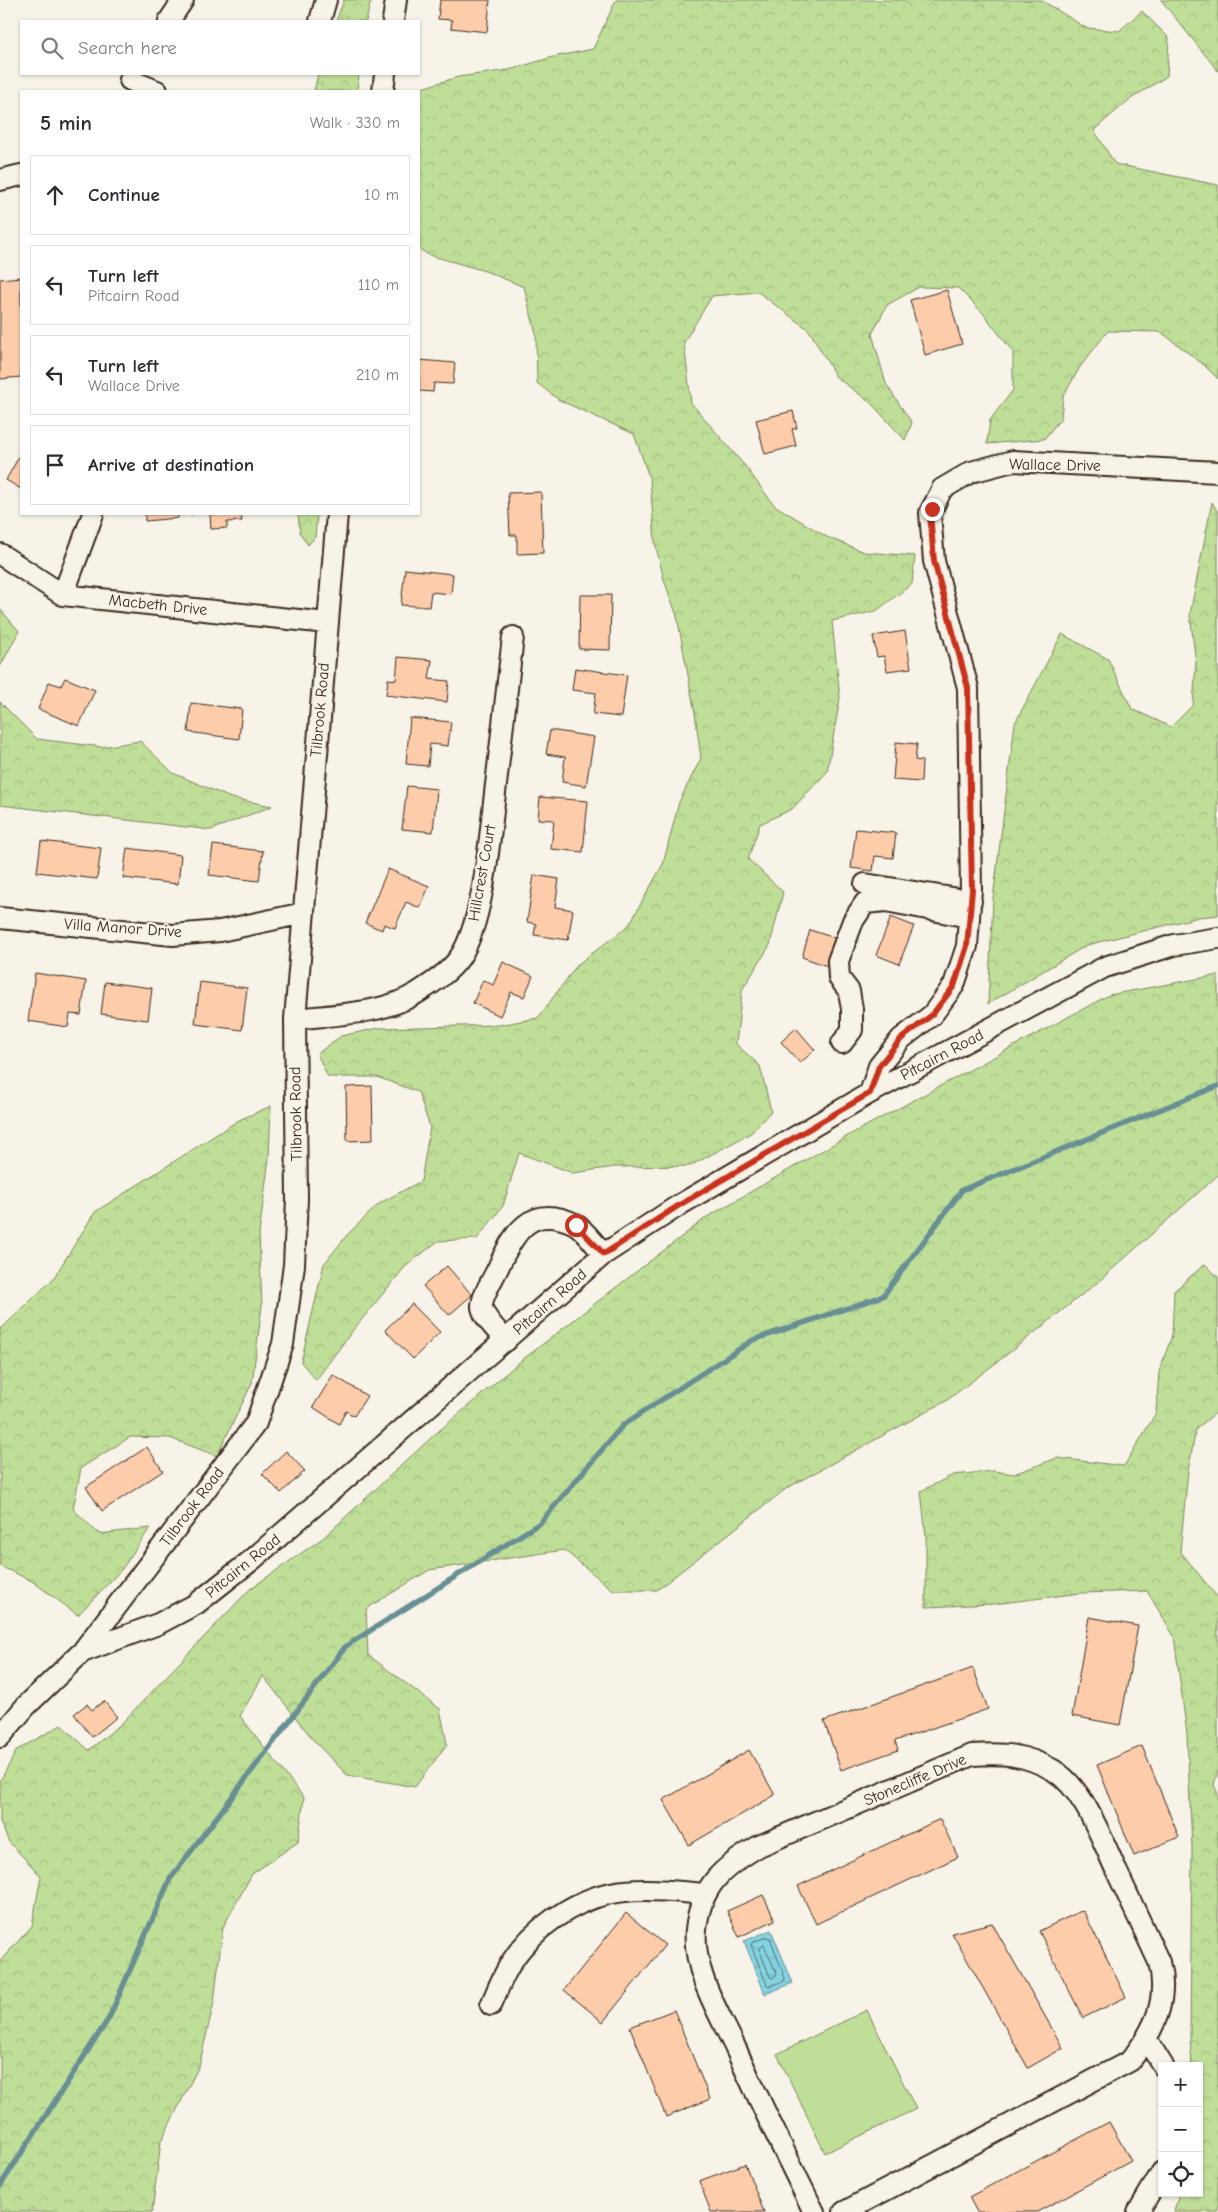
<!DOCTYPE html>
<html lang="en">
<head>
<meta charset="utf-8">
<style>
	:root { --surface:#fff; --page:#f7f7f7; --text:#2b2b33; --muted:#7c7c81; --line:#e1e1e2 }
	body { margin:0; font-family:"Comic Neue",sans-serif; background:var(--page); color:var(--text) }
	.controls { position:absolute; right:15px; bottom:15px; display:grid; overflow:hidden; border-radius:0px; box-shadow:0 1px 4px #0004 }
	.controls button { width:45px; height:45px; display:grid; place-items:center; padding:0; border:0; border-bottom:1px solid var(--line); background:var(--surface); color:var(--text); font:25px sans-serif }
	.stop { position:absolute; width:15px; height:15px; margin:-11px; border:4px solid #c8321e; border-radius:50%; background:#fff }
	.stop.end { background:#c8321e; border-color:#fff; box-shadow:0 1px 5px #0008 }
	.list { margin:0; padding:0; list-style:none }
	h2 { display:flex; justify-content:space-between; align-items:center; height:65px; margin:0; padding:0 20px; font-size:21px }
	h2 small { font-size:16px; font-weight:400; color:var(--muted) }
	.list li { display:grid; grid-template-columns:32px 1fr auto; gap:15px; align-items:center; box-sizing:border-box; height:80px; margin:0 10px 10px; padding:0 10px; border:1px solid var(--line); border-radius:0px }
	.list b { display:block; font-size:19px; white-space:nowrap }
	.list p { margin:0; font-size:16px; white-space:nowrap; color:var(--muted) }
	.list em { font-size:16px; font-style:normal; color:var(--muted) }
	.icon { flex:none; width:28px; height:28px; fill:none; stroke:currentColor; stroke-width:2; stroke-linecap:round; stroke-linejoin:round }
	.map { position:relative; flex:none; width:1218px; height:2212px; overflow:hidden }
	.search { position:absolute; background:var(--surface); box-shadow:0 1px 4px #0004; left:20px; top:20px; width:400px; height:55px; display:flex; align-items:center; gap:12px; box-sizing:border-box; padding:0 18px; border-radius:0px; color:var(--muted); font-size:19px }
	.panel { position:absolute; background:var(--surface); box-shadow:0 1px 4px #0004; left:20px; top:90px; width:400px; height:425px; border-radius:0px }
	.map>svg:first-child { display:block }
	.green { fill:#bfdf98; stroke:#7d845b }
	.forest { fill:url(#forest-crowns); stroke:#7d845b }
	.water { fill:url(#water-ripples); stroke:#678f94 }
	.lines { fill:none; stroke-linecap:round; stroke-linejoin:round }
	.shore { stroke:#586e6c; stroke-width:1 }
	.stream { stroke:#678f94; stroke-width:5.5 }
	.building { fill:#fcccab; stroke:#3b2a1e }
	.minor-casing { stroke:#3b2a1e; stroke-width:24 }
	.minor { stroke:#f7f3e8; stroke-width:20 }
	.route { stroke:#c8321e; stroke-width:6 }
	.labels { text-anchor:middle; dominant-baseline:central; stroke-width:4.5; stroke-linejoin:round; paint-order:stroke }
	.street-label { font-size:16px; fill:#3b2a1e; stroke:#f7f3e8 }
</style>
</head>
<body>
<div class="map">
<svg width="1218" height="2212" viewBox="0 0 1218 2212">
	<defs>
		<pattern id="forest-crowns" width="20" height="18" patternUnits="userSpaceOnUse" patternTransform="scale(1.25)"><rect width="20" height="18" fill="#bfdf98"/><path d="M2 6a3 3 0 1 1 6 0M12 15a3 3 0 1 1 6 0" fill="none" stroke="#a5c083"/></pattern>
		<pattern id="water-ripples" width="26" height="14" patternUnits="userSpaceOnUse" patternTransform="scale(1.25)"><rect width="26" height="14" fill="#84d3e2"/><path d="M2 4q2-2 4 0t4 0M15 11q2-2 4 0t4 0" fill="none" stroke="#73b5c1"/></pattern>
	</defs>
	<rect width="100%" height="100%" fill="#f7f3e8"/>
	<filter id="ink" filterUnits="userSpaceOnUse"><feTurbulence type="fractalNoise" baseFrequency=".02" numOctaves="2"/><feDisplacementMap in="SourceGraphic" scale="10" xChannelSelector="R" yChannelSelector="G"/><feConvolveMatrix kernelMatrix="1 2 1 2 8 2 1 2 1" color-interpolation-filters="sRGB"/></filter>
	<g filter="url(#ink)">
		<!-- green -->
		<path class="green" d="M867,2010L916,2109L825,2153L777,2054Z"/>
		<!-- forest -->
		<path class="forest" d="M344,0H371L366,21H336Z
			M616,0H1041L1086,28L1119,31L1142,11L1169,38L1167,76L1129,100L1094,130L1115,164L1218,185V379L1204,365L1161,332L1108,331L1080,367L1063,397L1061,418L1044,439L987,444L990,420L1013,390V352L983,313L958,288L919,287L887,305L872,334L886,384L912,423L905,440L870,402L836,377L809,330L758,292L712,296L684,342L691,403L745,466L774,505L827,537L864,552L915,556L912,584L876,611L832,621L840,698L827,772L792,809L760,824L748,859L783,892L770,945L742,990L736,1044L760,1066L771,1111L751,1133L690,1166L615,1167L573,1173L519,1153L503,1206L477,1239L438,1241L405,1267L353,1330L316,1380L301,1362L324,1264L347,1235L380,1203L421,1181L430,1127L418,1092L377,1077H328L317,1054L341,1036L379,1028L499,1025L538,1018L577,965L629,925L663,864L679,802L701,758L695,713L677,616L664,580L655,542L650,480L634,434L559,400L537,383L536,334L524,287L485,271L429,255L419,249V91H412L458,77L509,70L553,57L593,49Z
			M1161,0H1218V71Z
			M318,74H359L357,91H314Z
			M1212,502L1218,513V915L1199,917L1087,945L988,1004L993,899L1015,723L1062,634L1108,659L1132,709L1171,727L1193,705L1196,664L1190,614Z
			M298,514H317L315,537L308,545L300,533Z
			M0,609L19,631L0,667Z
			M0,702L37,739L102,747L140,741L173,773L231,798L272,806L211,830L0,805Z
			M1218,975V1175L1098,1282L1005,1356L946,1401L787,1488L657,1590H613L564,1550L429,1570L366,1609L368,1655L440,1709L447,1744L415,1787L347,1775L315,1742L263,1676L240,1716L304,1798L298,1842L252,1874L223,1927L214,2002L199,2066L161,2141L152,2212H0V1961L32,1926L41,1876L9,1842L0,1822V1781L17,1750L61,1725L89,1750L122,1723L250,1589L323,1538L433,1436L517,1364L707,1217L851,1134L1109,995Z
			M271,1106L269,1158L259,1234L262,1306L252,1383L217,1456L170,1438L130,1437L81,1468L73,1509L99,1534L150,1528L122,1569L78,1615L32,1581L0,1566V1330L53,1279L95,1212L239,1120Z
			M1205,1264L1218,1277V1411L1196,1429L1188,1471L1180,1551L1218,1598V1770L1214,1785L1218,1794V2212H1174L1179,2193H1199V2066H1192L1190,2038L1192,1848L1187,1734L1174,1636L1147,1591L1081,1593L994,1604L926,1607V1536L921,1491L953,1475L993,1471L1014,1474L1057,1458L1124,1466L1156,1413L1159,1372L1172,1335L1174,1291Z"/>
		<!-- water -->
		<path class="water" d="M771,1930L793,1983L765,1994L744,1941Z"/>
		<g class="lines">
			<!-- shore -->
			<path class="shore" d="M767,1937L770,1938L785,1978L784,1981L769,1986L767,1985L751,1945L752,1943Z
				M764,1945L777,1974L773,1978L770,1977L759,1949Z"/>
			<!-- stream -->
			<path class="stream" d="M0,2186L109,2018L170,1879L346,1646L540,1523L623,1425L753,1340L883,1296L962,1190L1218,1086"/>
		</g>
		<!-- building -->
		<path class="building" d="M440,0H490L487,32L451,28L452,20L438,19Z
			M21,277V377L0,379V279Z
			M947,290L962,344L925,355L910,300Z
			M419,360L455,363L453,384L434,383L433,392L419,391Z
			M793,411L797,428L792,429L796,446L765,454L756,420Z
			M21,453V489L6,480Z
			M541,492L543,553L517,554V535H510L508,493Z
			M145,514H193L178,515V518L145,521Z
			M210,514H241L242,521L227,522V528L211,529Z
			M405,569L453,574L451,594L431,592L429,607L401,605Z
			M580,595H611L610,650L579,649Z
			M905,631L911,668L887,671L884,656L877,657L873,636Z
			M398,657L432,660L429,679L449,681L447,702L386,695L388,679L396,680Z
			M575,668L627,675L621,717L593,714L596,693L572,690Z
			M65,678L95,690L79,726L38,709L49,682L61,686Z
			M191,703L242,709L239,739L188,732Z
			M410,718L451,722L448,746L430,744L428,766L406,764Z
			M550,730L594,737L586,786L562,782L565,757L546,754Z
			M896,742L917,744L915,760L922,761L921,782L893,780Z
			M407,786L437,789L433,832L402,829Z
			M540,797L588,801L583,852L551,849L554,820L538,819Z
			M856,829L896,833L893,858L875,856L873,871L851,868Z
			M41,841L101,848L97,879L37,872Z
			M213,845L263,851L259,881L209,875Z
			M127,848L181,855L178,884L123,878Z
			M388,869L429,886L420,908L406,902L395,928L384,924L382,930L365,923Z
			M534,875L559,879L555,907L573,910L568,940L534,935L536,924L527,922Z
			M891,917L914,926L899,964L876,955Z
			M810,930L838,939L830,967L802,957Z
			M503,962L533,976L524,997L511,992L500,1016L473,1003L483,980L493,985Z
			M35,973L86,981L81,1015L70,1014L68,1027L28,1021Z
			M105,982L152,988L148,1020L101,1014Z
			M200,982L247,988L242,1030L195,1024Z
			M796,1028L815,1050L800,1063L781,1042Z
			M372,1086L373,1140L347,1141L346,1087Z
			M447,1266L472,1295L449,1315L423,1286Z
			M412,1304L440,1332L413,1359L385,1330Z
			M333,1375L367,1396L354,1416L346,1411L339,1424L313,1407Z
			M147,1447L163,1471L102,1511L86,1487Z
			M286,1451L305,1471L281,1493L262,1474Z
			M1089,1617L1138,1626L1120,1725L1072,1716Z
			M973,1668L988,1709L895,1741L898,1750L841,1770L824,1721Z
			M104,1701L117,1717L92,1737L74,1714L87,1704L92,1710Z
			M1142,1746L1179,1837L1134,1856L1097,1765Z
			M749,1750L775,1795L689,1845L663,1800Z
			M940,1819L958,1857L816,1924L798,1886Z
			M763,1895L775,1920L739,1937L727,1911Z
			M1083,1910L1126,1997L1083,2018L1039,1931Z
			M626,1913L665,1945L603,2022L564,1990Z
			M992,1923L1063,2048L1028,2068L952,1933Z
			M674,2010L710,2099L666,2117L630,2027Z
			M1109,2122L1131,2161L1037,2212H977L969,2197Z
			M745,2164L764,2212H711L699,2181Z"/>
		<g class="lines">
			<!-- minor casing -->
			<g class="minor-casing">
				<path id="minor" d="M169,21L183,0
					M320,21L326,0
					M393,21L396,0
					M130,80L157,91
					M383,91L385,74
					M0,180L21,175
					M0,554L63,595L327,623
					M63,595L93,514
					M865,884L971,901
					M0,918L173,935L220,931L304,913
					M295,1019C336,1014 381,1015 417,993C431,984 450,972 460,957C483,922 489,844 494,802C500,747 507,692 513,637
					M842,1043L852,1030V1009L849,991L839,978L838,961L853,921L865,903L886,901L969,917
					M870,1093L879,1066L901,1039L932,1015L954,985L967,946L971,890L968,688L934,561L930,513L942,489L971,472L1013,461L1218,472
					M506,1341C498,1331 484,1319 482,1307C481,1297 494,1277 498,1268C514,1232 531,1203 575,1224C585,1230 596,1246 604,1254
					M82,1652L256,1423L283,1344L294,1265L297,1199L295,1019L337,514
					M0,1737L26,1706L82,1652L158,1624L196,1604L253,1559L604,1254L681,1204L870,1093L1105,967L1174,945L1218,938
					M491,2005C499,1986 507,1966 520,1950C544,1920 586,1894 625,1891C652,1888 679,1892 705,1894
					M1147,2040L1163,2066
					M814,2212C787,2157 760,2103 735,2047C718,2011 692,1970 696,1929C701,1885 723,1867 759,1846L972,1755C1003,1753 1025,1754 1053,1770C1084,1788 1102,1840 1117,1872C1131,1902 1145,1932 1159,1962C1169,2001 1154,2031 1130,2061L844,2212
					M1138,2212L1162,2172"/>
			</g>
			<!-- minor -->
			<use href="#minor" class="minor"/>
		</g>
	</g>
	<g class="lines" filter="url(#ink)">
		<!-- route -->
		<path class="route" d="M576,1225L604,1254L681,1204L870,1093L879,1066L901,1039L932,1015L954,986L967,946L972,890L968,688L934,561L930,513L932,509"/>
	</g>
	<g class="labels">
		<!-- street labels -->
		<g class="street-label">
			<text transform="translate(1055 465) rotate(1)">Wallace Drive</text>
			<text transform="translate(158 605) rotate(6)">Macbeth Drive</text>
			<text transform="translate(320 710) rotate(-85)">Tilbrook Road</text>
			<text transform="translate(482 873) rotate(-80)">Hillcrest Court</text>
			<text transform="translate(123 928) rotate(4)">Villa Manor Drive</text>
			<text transform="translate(942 1055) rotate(-28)">Pitcairn Road</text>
			<text transform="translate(296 1114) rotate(-91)">Tilbrook Road</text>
			<text transform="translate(550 1302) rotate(-41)">Pitcairn Road</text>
			<text transform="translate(192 1507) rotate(-53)">Tilbrook Road</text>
			<text transform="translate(243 1566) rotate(-39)">Pitcairn Road</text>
			<text transform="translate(915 1780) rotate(-23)">Stonecliffe Drive</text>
		</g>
	</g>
</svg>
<div class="controls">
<button>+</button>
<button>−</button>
<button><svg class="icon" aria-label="locate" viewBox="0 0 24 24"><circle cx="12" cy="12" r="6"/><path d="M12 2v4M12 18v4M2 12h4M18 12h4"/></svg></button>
</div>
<div class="stop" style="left:576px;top:1225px"></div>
<div class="stop end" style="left:932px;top:509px"></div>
<div class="search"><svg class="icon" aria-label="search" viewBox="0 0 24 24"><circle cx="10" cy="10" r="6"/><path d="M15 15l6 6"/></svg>Search here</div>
<section class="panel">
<h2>5 min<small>Walk · 330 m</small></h2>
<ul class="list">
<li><svg class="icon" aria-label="ahead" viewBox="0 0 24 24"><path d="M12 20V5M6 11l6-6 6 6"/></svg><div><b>Continue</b></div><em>10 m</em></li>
<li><svg class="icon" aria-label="left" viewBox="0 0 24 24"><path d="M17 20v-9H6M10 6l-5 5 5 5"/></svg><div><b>Turn left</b><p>Pitcairn Road</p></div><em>110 m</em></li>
<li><svg class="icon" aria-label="left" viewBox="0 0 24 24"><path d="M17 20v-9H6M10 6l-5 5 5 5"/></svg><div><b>Turn left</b><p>Wallace Drive</p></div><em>210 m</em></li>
<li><svg class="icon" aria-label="arrive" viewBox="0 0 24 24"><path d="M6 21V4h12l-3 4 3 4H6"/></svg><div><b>Arrive at destination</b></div></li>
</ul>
</section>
</div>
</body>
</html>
